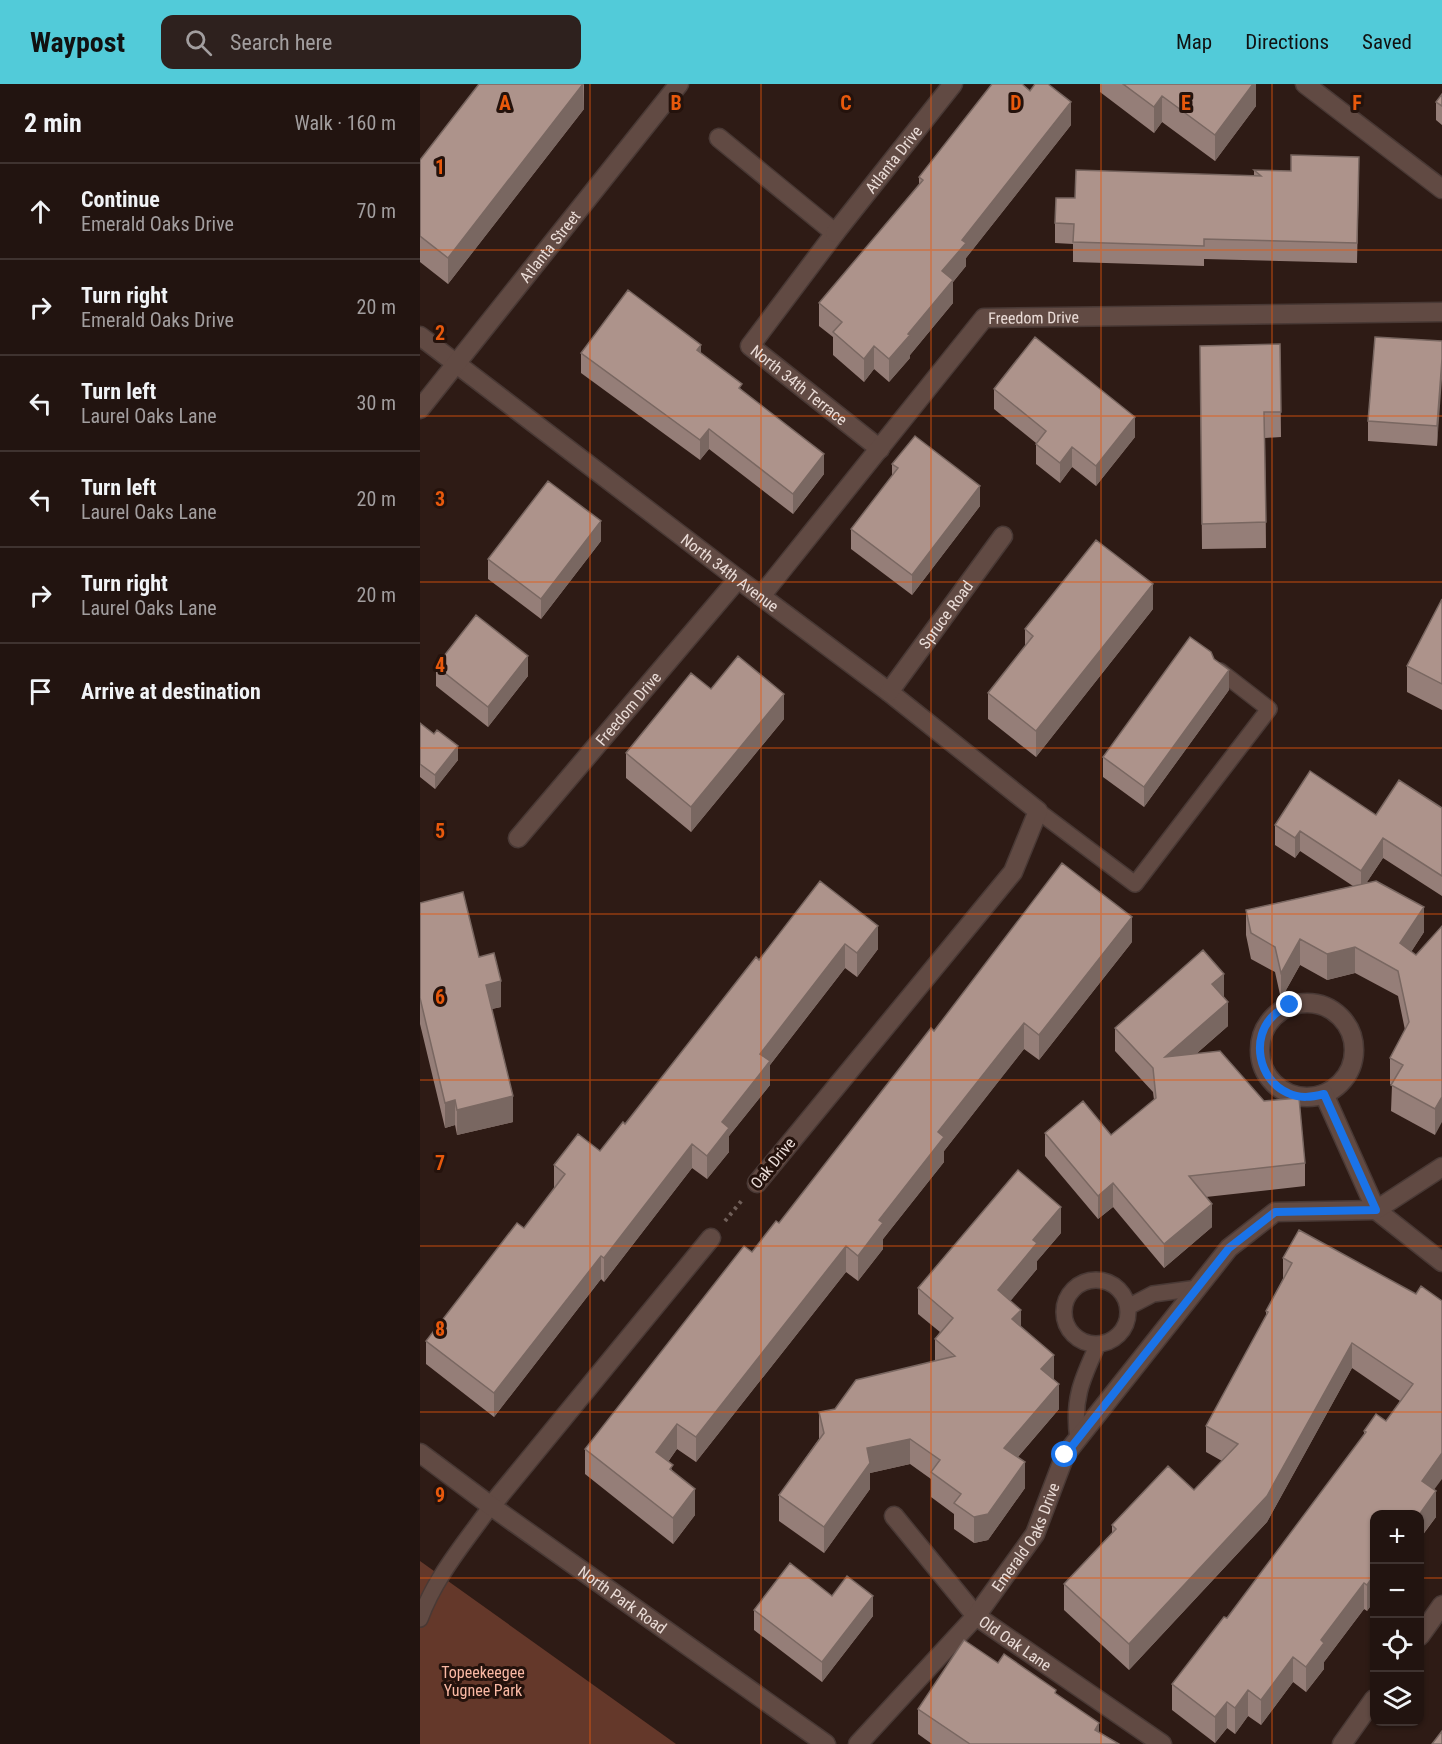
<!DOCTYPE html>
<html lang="en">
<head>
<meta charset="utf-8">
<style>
	:root { --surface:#221410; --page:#2e211e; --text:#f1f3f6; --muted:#a29e9f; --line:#3f3330; --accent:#52cbd9 }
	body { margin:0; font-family:"Roboto Condensed",sans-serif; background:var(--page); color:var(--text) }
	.controls { position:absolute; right:18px; bottom:18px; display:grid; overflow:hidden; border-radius:12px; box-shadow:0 2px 4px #0004 }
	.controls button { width:54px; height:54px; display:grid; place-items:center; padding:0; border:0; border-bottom:2px solid var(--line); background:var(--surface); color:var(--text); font:30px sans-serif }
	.stop { position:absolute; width:18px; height:18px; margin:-14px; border:4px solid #1a73e8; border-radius:50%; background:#fff }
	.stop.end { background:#1a73e8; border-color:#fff; box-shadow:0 2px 6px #0008 }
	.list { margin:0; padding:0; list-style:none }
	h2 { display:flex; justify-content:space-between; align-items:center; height:78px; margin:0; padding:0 24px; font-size:26px }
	h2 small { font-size:20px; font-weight:400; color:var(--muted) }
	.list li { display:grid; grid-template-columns:39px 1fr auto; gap:18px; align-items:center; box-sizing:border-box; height:96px; padding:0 24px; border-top:2px solid var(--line) }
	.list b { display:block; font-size:22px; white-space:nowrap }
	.list p { margin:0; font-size:20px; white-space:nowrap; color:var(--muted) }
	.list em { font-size:20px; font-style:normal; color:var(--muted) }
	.icon { flex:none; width:33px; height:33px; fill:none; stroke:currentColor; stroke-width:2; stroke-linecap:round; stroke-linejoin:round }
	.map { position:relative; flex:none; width:1022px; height:1660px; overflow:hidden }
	header { display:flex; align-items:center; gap:36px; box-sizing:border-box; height:84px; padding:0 30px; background:var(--accent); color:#111 }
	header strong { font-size:28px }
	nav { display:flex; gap:33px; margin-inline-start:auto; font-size:21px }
	.search { width:420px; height:54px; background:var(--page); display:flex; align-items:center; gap:15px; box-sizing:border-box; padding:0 21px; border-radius:12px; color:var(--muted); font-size:22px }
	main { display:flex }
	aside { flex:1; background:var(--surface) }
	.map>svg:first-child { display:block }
	.green { fill:#64382a }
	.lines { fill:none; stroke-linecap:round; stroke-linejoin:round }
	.lane-casing { stroke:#493935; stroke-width:18 }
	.street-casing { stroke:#493935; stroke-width:21 }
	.secondary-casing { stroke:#493935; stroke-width:21 }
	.path { stroke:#705f59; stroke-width:4; stroke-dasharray:3 4.5; stroke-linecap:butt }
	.lane { stroke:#614a43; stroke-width:15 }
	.street { stroke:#614a43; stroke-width:18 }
	.secondary { stroke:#614a43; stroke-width:18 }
	.wall { fill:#957e78 }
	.shaded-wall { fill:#796761 }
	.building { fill:#ad938b; stroke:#796761; stroke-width:1.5 }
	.route { stroke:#1a73e8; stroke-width:8 }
	.grid { fill:none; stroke:#e8590c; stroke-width:1.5; stroke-opacity:0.55 }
	.labels { text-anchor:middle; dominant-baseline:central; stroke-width:6; stroke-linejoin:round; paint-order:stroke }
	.street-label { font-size:16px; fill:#eadcd7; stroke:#24120c }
	.park-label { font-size:16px; fill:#fab9a4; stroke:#24120c }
	.grid-label { font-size:20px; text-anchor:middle; font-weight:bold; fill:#e8590c; stroke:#24120c; stroke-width:6; stroke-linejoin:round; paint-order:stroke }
</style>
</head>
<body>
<header>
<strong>Waypost</strong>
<div class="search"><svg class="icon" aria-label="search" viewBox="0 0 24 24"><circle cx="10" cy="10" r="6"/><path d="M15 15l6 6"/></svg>Search here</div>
<nav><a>Map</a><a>Directions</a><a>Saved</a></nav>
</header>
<main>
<aside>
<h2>2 min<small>Walk · 160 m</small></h2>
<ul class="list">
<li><svg class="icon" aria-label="ahead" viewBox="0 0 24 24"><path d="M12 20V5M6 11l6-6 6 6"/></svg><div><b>Continue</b><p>Emerald Oaks Drive</p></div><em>70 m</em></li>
<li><svg class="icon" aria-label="right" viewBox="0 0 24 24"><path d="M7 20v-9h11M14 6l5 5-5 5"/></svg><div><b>Turn right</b><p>Emerald Oaks Drive</p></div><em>20 m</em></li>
<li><svg class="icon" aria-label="left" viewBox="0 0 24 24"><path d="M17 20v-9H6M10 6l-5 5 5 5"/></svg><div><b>Turn left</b><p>Laurel Oaks Lane</p></div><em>30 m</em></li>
<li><svg class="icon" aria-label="left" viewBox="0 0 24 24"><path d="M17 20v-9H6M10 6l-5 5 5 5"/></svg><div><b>Turn left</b><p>Laurel Oaks Lane</p></div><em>20 m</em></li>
<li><svg class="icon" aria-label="right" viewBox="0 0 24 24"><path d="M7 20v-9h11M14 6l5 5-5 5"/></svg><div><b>Turn right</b><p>Laurel Oaks Lane</p></div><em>20 m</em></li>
<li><svg class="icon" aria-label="arrive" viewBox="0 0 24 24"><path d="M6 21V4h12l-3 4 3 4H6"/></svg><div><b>Arrive at destination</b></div></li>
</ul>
</aside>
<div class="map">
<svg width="1022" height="1660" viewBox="0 0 1022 1660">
	<rect width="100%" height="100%" fill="#2e1b15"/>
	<!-- green -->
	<path class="green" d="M0,1477L256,1660H0Z"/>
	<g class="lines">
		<!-- lane casing -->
		<g class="lane-casing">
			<path id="lane" d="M618,727L715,800L849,625L800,587
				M644 1228a32 32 0 1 1 64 0a32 32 0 1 1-64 0Z
				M708,1223L733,1210L778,1204
				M658,1355C652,1316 662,1295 678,1260
				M0,1535C15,1493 46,1457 71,1422"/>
		</g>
		<!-- street casing -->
		<g class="street-casing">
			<g id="street">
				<path d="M885,0L1022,105"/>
				<path id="s1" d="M299,54L415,149L330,262L460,365"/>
				<path id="s2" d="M415,149L533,0"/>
				<path id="s3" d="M0,252L318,495L469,608L618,727L593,788L337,1099"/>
				<path id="s4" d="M0,325L259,0"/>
				<path id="s5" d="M341,512L564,234L1022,228"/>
				<path id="s6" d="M469,608L583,452"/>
				<path id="s7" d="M98,754L318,495"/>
				<circle cx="887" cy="966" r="47"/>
				<path d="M904,1010L956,1126L1022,1178"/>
				<path d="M71,1422L291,1154"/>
				<path id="s8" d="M474,1432L556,1532L742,1660"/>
				<path d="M1000,1552L1022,1521"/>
				<path id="s9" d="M438,1660L556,1532L615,1450L645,1371L809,1164L855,1128L956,1126L1022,1083"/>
				<path d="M922,1660L954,1615"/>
			</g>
		</g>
		<!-- secondary casing -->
		<g class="secondary-casing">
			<g id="secondary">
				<path id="s10" d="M0,1369L71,1422L406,1660"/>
			</g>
		</g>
		<!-- path -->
		<path class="path" d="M305,1137L323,1115"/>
		<!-- lane -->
		<use href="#lane" class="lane"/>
		<!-- street -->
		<use href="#street" class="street"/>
		<!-- secondary -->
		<use href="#secondary" class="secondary"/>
	</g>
	<!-- wall -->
	<path class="wall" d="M164,0V25L28,200L0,178V76Z
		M680,0H836V22L795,77L742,38L734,49L680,8Z
		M1022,10V41L1016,36V18Z
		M651,41L546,174V182L533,198V219L490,271V274L469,298L454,285L444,298L413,271V253L399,242V219L499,102V93Z
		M834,86L939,93L937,179L784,175V182L653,178V160L635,159V139L655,114L834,92Z
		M1022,257L1017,362L948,357V337Z
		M860,260L861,353L845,354L846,464L782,465L780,262Z
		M161,269L281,270L322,306L404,390L373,430L289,365L280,376L161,289Z
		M574,305L715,353L676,402L652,383L640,399L616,380V359L574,325Z
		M472,380L560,422L492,511L431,465V445L472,392Z
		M181,457L121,535L68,495V475Z
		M1022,515V626L987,608V582Z
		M733,525L616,673L568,635V609L605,562V545Z
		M16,582L108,592L68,643L16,602Z
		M809,606L724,723L683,693V673Z
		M364,635L271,748L206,694V669Z
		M0,639L38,676L15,705L0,693Z
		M1022,724V812L963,774L947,798L1004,848L991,868L996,871L1022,842L1015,1051L971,1027L972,1001L970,1000V974L985,946L978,912L935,889L907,896L880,881L861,915L855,888L831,875L826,851V826L933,802L880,767L875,774L855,761V741Z
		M400,797L458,865L437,893L425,884L350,981V1001L309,1052V1068L287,1095L272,1084L184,1198L181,1195L74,1333L6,1280V1257L104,1144L134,1105V1081L180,1067L205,1040L339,876Z
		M0,819L59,873L81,923L72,925L93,1038L37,1051L35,1041L25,1044L0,940Z
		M712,858L619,976L604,965L581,994L524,1067V1078L463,1155V1165L438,1197L426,1188L276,1378L257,1365L248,1378L275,1431L253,1460L165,1390V1365L359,1139L514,947Z
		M804,913L808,942L776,970L885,1079V1102L786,1113L792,1143L744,1184L693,1123L678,1135L625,1072V1049L691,1051L734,1016L733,1008L695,967V944Z
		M641,1149L617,1177V1185L590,1217L601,1243L634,1295L639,1325L598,1373L605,1404L568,1456L554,1459L534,1445V1430L511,1413V1395L490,1380L450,1389V1405L404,1469L359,1437V1411L399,1355V1328L415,1325L515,1277V1255L520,1248L498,1230V1204Z
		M863,1174L996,1210L1016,1433L947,1527L944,1525L904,1578V1585L886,1608L873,1598L841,1641L828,1632L815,1650L807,1644L795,1659L752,1626V1600L807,1534L944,1351V1347L966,1337L980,1317L932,1284L847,1438L709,1586L644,1526V1500L692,1449V1441L774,1406L802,1377L786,1368V1342L846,1233V1227L863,1195Z
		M412,1512L453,1532L402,1598L334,1546V1526Z
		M578,1579L636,1610L679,1648L699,1660H512L498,1650V1625Z"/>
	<!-- shaded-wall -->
	<path class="shaded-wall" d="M163,0L164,25L28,200V174Z
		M833,0H836V22L795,77V51Z
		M742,12V38L734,49V23Z
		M651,18V41L546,174V182L533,198V219L490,271V274L469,298V275L488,250L522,187L542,156Z
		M281,261V281L277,266Z
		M454,262V285L444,298V275Z
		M1022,275V295L1017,362V342Z
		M715,333V353L676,402V382Z
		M289,345V365L280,376V356Z
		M652,363V383L640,399V379Z
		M404,370V390L373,430V410Z
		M560,402V422L492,511V491Z
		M181,437V457L121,535V515Z
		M733,500V525L616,673V647Z
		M108,572V592L68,643V623Z
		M809,586V606L724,723V703Z
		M364,610V635L271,748V723Z
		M38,662V676L15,705V691Z
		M880,747V767L875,774V754Z
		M963,754V774L941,807V787Z
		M1004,823V848L980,885V859Z
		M712,833V858L619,976V951Z
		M458,842V865L437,893V869Z
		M880,855V881L861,915V889Z
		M425,860V884L350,981V1001L309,1052V1068L287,1095V1072L302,1038L340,970Z
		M935,863V889L907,896V870Z
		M804,890V913L792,900Z
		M81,897V923L66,926V901Z
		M808,918V942L745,997V973Z
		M604,939V965L524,1067V1078L463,1155V1165L438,1197V1172L459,1136L518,1048Z
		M93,1012V1038L37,1051V1026Z
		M1022,1013V1038L1015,1051V1025Z
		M35,1016V1041L25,1044V1019Z
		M272,1060V1084L184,1198V1174Z
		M693,1099V1123L678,1135V1112Z
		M792,1120V1143L744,1184V1160Z
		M641,1123V1149L617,1177V1185L578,1232V1206L613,1156Z
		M426,1162V1188L276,1378V1353Z
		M181,1172V1195L74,1333V1309Z
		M601,1226V1251L592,1235Z
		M932,1259V1284L847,1438L709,1586V1560Z
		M634,1271V1296L621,1285Z
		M639,1300V1325L584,1389V1364Z
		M257,1340V1365L236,1394V1368Z
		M490,1355V1380L450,1389V1405L404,1469V1443L447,1364Z
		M1022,1369V1395L1002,1422V1397Z
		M605,1378V1404L568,1456L554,1459V1433Z
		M275,1405V1431L253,1460V1434Z
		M1016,1407V1433L999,1455V1431Z
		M954,1491V1517L947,1527V1501Z
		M944,1499V1525L904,1578V1585L886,1608V1583L901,1556Z
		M453,1512V1532L402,1598V1578Z
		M873,1573V1598L841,1641V1616Z
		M828,1606V1632L815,1650V1624Z
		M807,1618V1644L795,1659V1633Z
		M679,1639V1660L675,1646Z"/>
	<!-- building -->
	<path class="building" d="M59,0H163L28,174L0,152V76Z
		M572,0H602L610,7L615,0H628L651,18L542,156L546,159L522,187L533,196L488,250L490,251L469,275L454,262L444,275L413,248L422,238L399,219L503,96L499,93Z
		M703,0H833L795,51L742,12L734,23Z
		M1022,10V22L1016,18Z
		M871,71L939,73L937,159L784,155V162L653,158L654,140L635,139L636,114H655L656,86L841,92L834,86L871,87Z
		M208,206L281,261L277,266L322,300L319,304L404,370L373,410L289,345L280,356L161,269Z
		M615,253L715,333L676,382L652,363L640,379L616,360L626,347L574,305Z
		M955,253L1022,257V275L1017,342L948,337Z
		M860,260L861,328H844L846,438L782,440L780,262Z
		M495,352L560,402L492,491L431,445L478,384L472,380Z
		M128,397L181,437L121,515L68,475Z
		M676,456L733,500L616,647L568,609L613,552L605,545Z
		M1022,515V600L987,582Z
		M56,531L108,572L68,623L16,582Z
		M770,553L791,568L794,575L809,586L724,703L683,673Z
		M318,572L364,610L271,723L206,669L271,589L291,605Z
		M0,639L14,650L17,646L38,662L15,691L0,680Z
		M890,687L956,731L979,696L1022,724V792L963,754L941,787L880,747L875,754L855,741Z
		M642,779L712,833L619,951L604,939L581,968L518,1048L524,1053L459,1136L463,1139L438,1172L426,1162L276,1353L257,1340L236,1368L253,1381L250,1385L275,1405L253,1434L165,1365L324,1162L332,1168L356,1137L359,1139L511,944L514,947Z
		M400,797L458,842L437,869L425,860L340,970L350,977L302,1038L309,1044L287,1072L272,1060L184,1174L181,1172L74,1309L6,1257L97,1139L104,1144L145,1090L134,1081L158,1050L180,1067L203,1038L205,1040L336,873L339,876Z
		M956,797L1004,823L980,859L996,871L1022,842V1013L1015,1025L971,1001L983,981L970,974L989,938L978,887L935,863L907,870L880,855L861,889L855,863L831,849L826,826Z
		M43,808L59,873L74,869L81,897L66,901L93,1012L37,1026L35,1016L25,1019L0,914V819Z
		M783,866L804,890L792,900L808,918L745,973L800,967L844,1017L879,1014L885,1079L769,1092L792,1120L744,1160L693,1099L678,1112L625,1049L663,1017L691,1051L736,1014L733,984L695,944Z
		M598,1086L641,1123L613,1156L617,1159L578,1206L601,1226L592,1235L634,1271L621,1285L639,1300L584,1364L605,1378L568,1430L554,1433L534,1419L541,1410L511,1388L520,1376L490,1355L447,1364L450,1379L404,1443L359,1411L404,1349L399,1328L415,1325L436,1296L535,1272L515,1255L533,1234L498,1204Z
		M879,1146L996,1210L1001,1202L1022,1217V1369L1002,1397L1016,1407L999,1431H954V1491L947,1501L944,1499L901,1556L904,1559L886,1583L873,1573L841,1616L828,1606L815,1624L807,1618L795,1633L752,1600L804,1533L807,1534L946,1348L944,1347L956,1330L966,1337L993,1300L932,1259L847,1412L709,1560L644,1500L696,1445L692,1441L748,1382L774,1406L818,1360L786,1342L848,1228L846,1227L872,1179L863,1174Z
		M370,1479L412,1512L427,1492L453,1512L402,1578L334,1526Z
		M544,1556L578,1579L584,1570L636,1606L635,1609L679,1639L675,1646L699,1660H550L498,1625Z
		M1022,1647V1660H1012Z"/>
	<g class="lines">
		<!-- route -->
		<path class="route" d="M645,1371L809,1164L855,1128L956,1126L904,1010C892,1013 880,1015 868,1009C838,996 830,953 854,931C858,927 865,924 870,921"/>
	</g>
	<!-- grid -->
	<path class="grid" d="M170,0V1660M341,0V1660M511,0V1660M681,0V1660M852,0V1660M0,166H1022M0,332H1022M0,498H1022M0,664H1022M0,830H1022M0,996H1022M0,1162H1022M0,1328H1022M0,1494H954M1000,1494H1022"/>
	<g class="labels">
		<!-- street labels -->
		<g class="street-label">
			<text stroke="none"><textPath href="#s2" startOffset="94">Atlanta Drive</textPath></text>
			<text stroke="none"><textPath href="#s4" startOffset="208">Atlanta Street</textPath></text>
			<text stroke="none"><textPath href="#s5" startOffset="406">Freedom Drive</textPath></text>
			<text stroke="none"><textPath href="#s1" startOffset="354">North 34th Terrace</textPath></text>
			<text stroke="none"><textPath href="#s3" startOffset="390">North 34th Avenue</textPath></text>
			<text stroke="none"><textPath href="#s6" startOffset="96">Spruce Road</textPath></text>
			<text stroke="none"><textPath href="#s7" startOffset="170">Freedom Drive</textPath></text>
			<text transform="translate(353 1079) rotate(-51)">Oak Drive</text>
			<text stroke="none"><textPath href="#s9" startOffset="268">Emerald Oaks Drive</textPath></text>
			<text stroke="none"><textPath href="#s10" startOffset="250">North Park Road</textPath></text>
			<text stroke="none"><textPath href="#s8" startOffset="177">Old Oak Lane</textPath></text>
		</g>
		<!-- park labels -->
		<g class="park-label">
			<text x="63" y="1588">Topeekeegee<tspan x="63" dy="18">Yugnee Park</tspan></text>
		</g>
	</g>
	<g class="grid-label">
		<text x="85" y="26">A</text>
		<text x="256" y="26">B</text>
		<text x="426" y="26">C</text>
		<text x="596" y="26">D</text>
		<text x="766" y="26">E</text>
		<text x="937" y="26">F</text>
		<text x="20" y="90">1</text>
		<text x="20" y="256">2</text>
		<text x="20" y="422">3</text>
		<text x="20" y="588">4</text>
		<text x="20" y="754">5</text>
		<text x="20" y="920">6</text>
		<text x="20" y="1086">7</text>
		<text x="20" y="1252">8</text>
		<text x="20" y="1418">9</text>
	</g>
</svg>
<div class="controls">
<button>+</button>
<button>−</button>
<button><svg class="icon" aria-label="locate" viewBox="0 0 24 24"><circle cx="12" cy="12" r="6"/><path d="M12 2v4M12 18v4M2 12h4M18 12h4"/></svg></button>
<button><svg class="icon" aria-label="layers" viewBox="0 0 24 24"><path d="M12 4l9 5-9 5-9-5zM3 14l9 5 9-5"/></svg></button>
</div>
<div class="stop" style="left:645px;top:1371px"></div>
<div class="stop end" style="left:870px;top:921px"></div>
</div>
</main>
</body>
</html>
